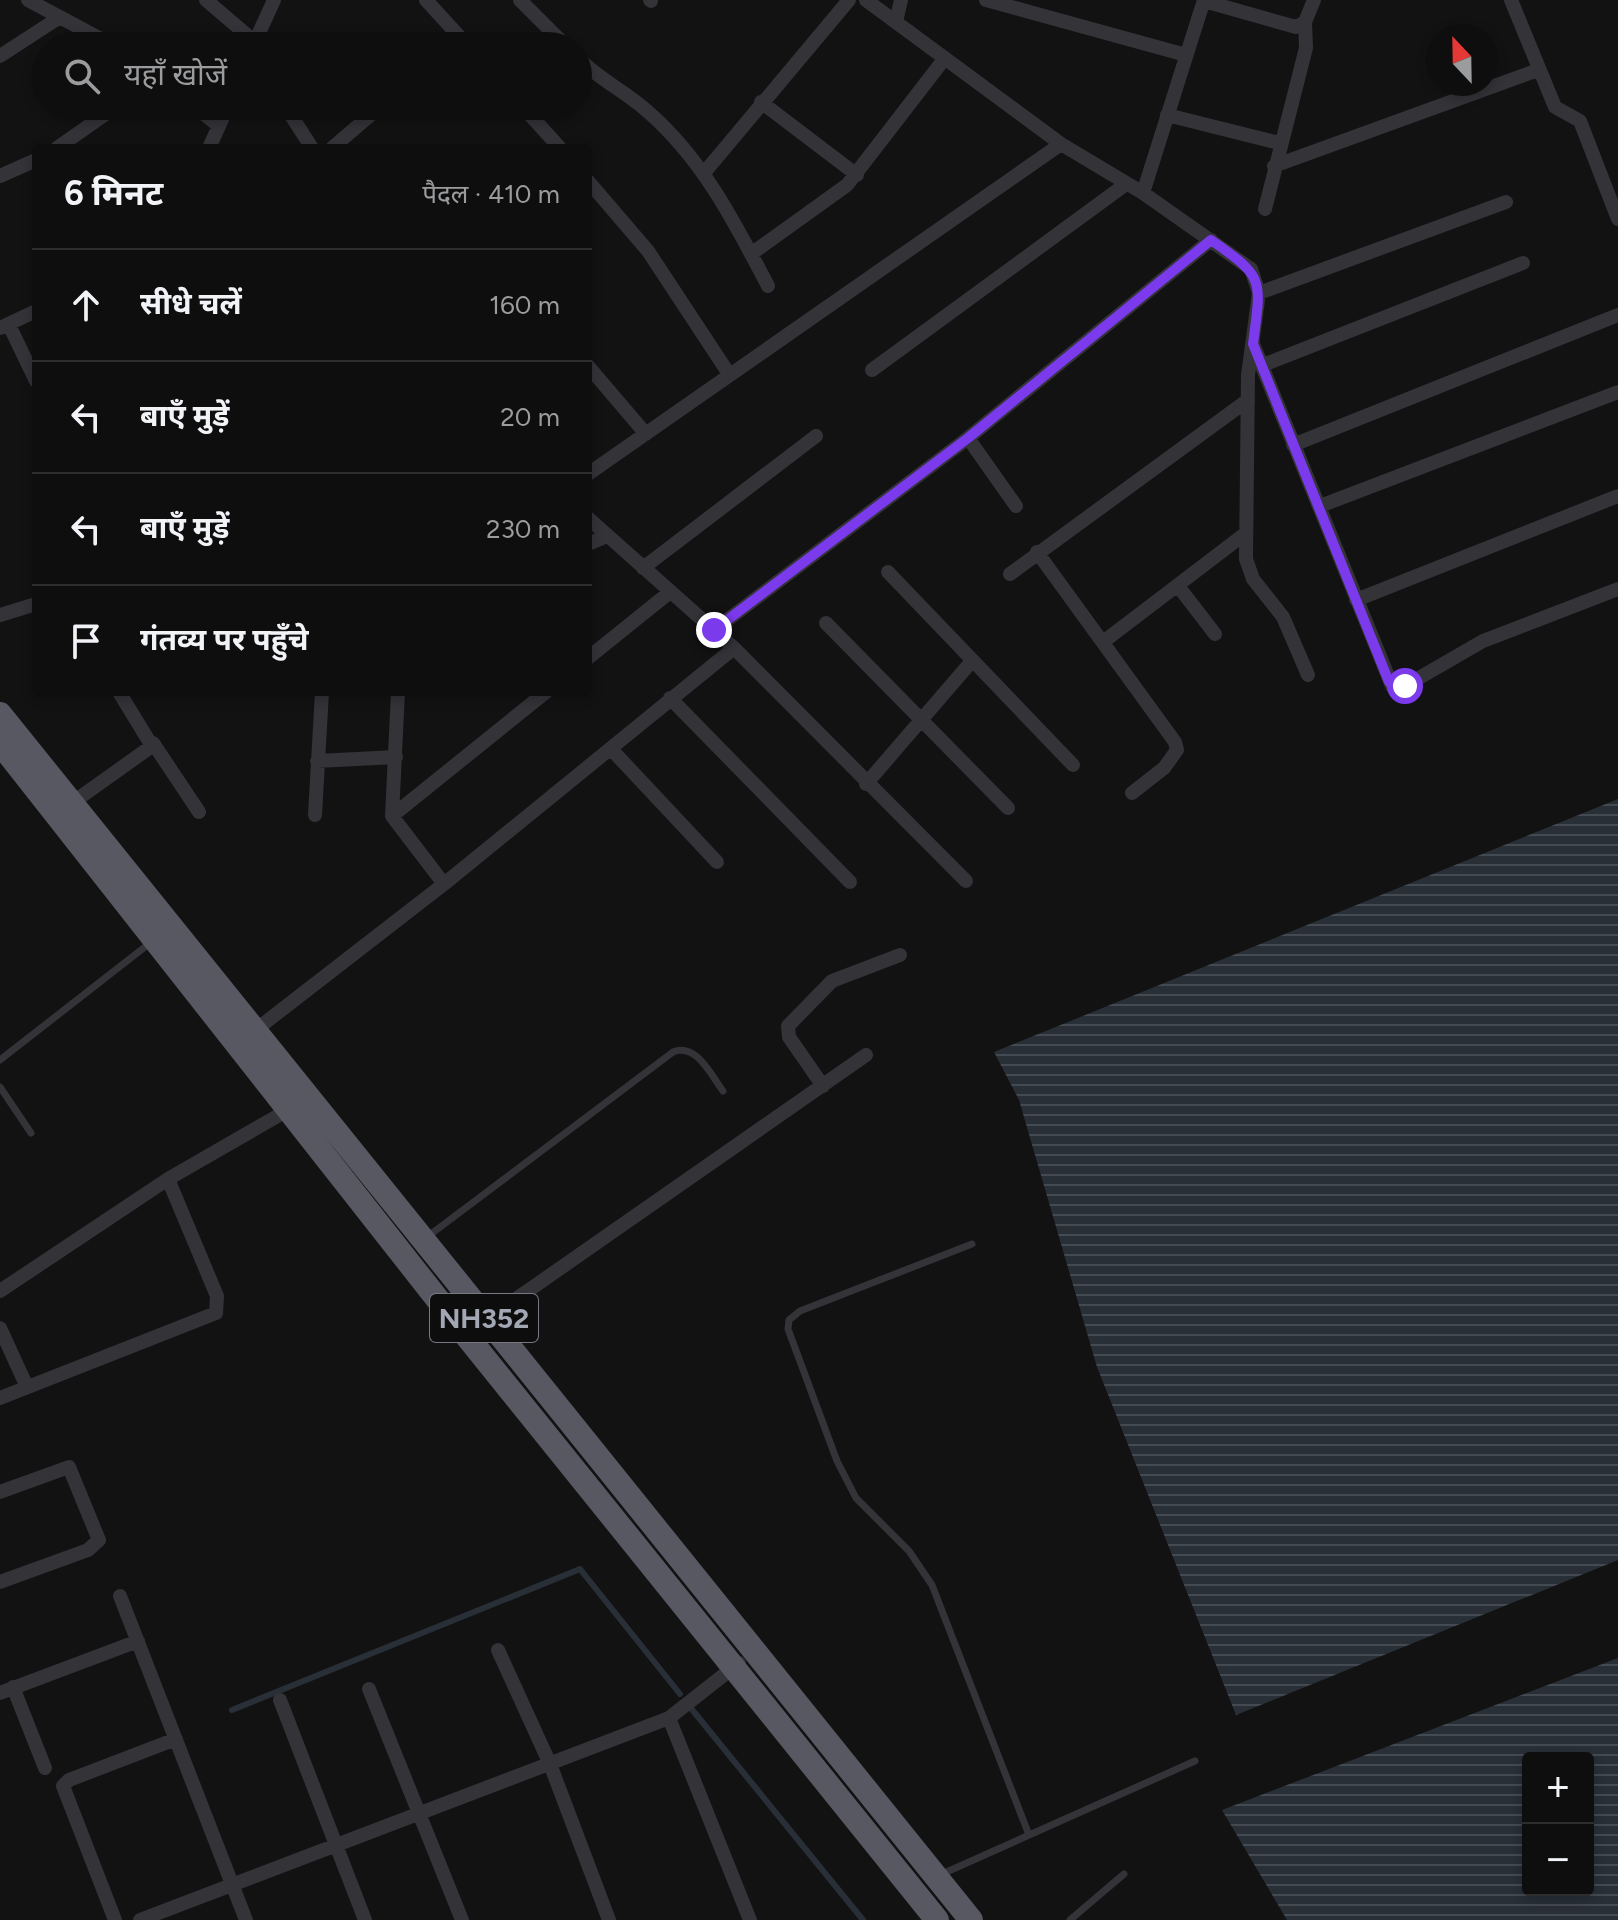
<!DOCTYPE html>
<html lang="hi">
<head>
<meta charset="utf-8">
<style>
	:root { --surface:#0e0e0e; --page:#171717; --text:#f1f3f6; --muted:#9b9c9e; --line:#2e2e2e }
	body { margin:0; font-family:Figtree,"Noto Sans Devanagari",sans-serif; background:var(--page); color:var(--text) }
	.controls { position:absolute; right:24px; bottom:24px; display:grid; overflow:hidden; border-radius:8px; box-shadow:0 4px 12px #0003 }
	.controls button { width:72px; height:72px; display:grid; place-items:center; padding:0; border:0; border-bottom:2px solid var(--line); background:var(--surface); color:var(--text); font:40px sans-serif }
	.compass { position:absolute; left:1426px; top:24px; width:72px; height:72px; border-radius:50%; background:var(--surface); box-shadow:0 4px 12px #0003; rotate:338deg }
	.stop { position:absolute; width:24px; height:24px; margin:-18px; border:6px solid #7c3aed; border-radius:50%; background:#fff }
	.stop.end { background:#7c3aed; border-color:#fff; box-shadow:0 2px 8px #0008 }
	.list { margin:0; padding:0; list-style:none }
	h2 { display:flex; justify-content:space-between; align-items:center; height:104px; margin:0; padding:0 32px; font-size:34px }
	h2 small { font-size:26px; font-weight:400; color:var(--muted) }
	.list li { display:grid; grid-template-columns:52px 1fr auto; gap:24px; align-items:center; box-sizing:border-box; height:112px; padding:0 32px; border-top:2px solid var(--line) }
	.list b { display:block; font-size:30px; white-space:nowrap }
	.list em { font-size:26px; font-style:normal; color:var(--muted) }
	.icon { flex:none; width:44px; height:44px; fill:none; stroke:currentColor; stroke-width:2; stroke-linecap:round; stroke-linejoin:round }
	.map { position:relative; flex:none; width:1618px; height:1920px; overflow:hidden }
	.search { position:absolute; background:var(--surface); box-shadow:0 4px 12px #0003; left:32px; top:32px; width:560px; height:88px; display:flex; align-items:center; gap:20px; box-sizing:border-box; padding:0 28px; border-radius:44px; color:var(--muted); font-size:30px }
	.panel { position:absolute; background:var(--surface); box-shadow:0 4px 12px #0003; left:32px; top:144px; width:560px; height:552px; border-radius:8px }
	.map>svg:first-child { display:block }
	.water { fill:url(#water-rules); fill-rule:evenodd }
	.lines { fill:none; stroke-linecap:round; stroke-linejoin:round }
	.stream { stroke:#282f37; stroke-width:6 }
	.service { stroke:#333338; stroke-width:7 }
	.minor { stroke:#333338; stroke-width:14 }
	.trunk { stroke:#575861; stroke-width:24 }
	.route { stroke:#7c3aed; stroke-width:10 }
	.labels { text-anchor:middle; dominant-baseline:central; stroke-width:7; stroke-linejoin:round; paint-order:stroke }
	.shield { fill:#0d0d0e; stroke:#767982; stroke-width:2 }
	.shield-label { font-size:28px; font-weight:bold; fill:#a3a7b4 }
</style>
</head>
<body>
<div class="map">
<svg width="1618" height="1920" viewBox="0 0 1618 1920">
	<defs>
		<pattern id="water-rules" width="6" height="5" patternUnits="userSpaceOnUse" patternTransform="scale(2)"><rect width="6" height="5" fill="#282f37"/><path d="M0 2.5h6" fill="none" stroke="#444a52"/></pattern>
	</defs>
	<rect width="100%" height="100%" fill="#121213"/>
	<!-- water -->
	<path class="water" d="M1618,799V1560L1236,1715L1097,1367L1019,1100L994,1052Z
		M1618,1658V1920H1287L1222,1810ZM1528,1758H1588V1890H1528Z"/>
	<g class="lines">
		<!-- stream -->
		<path class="stream" d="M690,1707L863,1920
			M232,1710L580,1569L680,1694"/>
		<!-- service -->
		<path class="service" d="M0,1060L150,943
			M0,1087L31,1133
			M427,1237L673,1052C696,1042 711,1075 723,1091
			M972,1244L800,1311L789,1320L788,1329L837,1461L856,1498L909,1551L932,1585L1029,1835
			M942,1874L1195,1761
			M1070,1920L1124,1874"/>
		<!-- minor -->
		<path class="minor" d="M28,0L114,46
			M206,0L254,41
			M426,0L468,46
			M520,0L566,46
			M650,0L651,1
			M866,0L1061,144L1143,193L1251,269L1259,293L1248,375L1246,559L1253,579L1283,617L1308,675
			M986,0L1186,55
			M1511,0L1555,107L1580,121L1618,219
			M1204,1L1296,27L1305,22L1314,0
			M896,22L901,0
			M253,46L274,0
			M0,56L60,17
			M578,58C599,79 624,91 646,110C702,158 734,221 768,286
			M761,102L857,175
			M194,106L219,126
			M285,106L312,148
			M522,106L560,148
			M1167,115L1279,143
			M57,148L117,106
			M209,148L228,106
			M332,148L381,106
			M1274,166L1538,70
			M704,173L849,0
			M0,176L36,160
			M588,181L648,251L729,374
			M1143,193L1204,0
			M1265,209L1306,48L1305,22
			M751,254L847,185L945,58
			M1259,293L1506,202
			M9,325L36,381
			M0,328L36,311
			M1253,344L1392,686H1405L1483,641L1618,589
			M1263,365L1523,263
			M588,366L646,434
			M872,370L1126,184
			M968,438L1016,506
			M1293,445L1618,315
			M588,474L1061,144
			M1320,506L1618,392
			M588,518L734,648L966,881
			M588,544L607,536
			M1037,552L1175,742L1177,750L1164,768L1132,793
			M643,568L816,436
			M888,572L1073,765
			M1010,574L1248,400
			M1178,586L1215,634
			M1356,600L1618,496
			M0,615L36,604
			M826,623L1008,808
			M714,630L968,438L1211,240
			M1103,642L1246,533
			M588,658L670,592
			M398,692L392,816L444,884
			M670,698L850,882
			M153,743L199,812
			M612,750L717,862
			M317,761L396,757
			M866,784L972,661
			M72,803L152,746L119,692
			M315,815L322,692
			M392,816L546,692
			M253,1032L444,884L734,648
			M823,1086L789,1037L788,1026L832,981L900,955
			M0,1291L168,1179L288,1110
			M486,1320L866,1055
			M0,1328L27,1387
			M0,1398L216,1313L217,1296L168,1179
			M0,1492L69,1467L99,1540L88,1550L0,1582
			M120,1596L246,1920
			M498,1650L550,1764L609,1920
			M13,1687L45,1768
			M369,1689L462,1920
			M0,1693L138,1641
			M280,1700L365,1920
			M669,1718L750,1920
			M115,1920L63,1786L69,1780L176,1739
			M140,1920L669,1718L739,1663"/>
		<!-- trunk -->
		<path class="trunk" d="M0,714L971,1920
			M0,743L457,1324L937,1920"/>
	</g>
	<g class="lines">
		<!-- route -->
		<path class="route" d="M714,630L968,438L1211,240C1266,278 1261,280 1253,344L1389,682L1396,688L1405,686"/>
	</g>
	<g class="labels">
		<!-- shield labels -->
		<rect class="shield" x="430" y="1294" width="108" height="48" rx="6"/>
		<g class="shield-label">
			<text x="484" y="1318">NH352</text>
		</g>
	</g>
</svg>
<div class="controls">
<button>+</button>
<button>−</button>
</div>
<svg class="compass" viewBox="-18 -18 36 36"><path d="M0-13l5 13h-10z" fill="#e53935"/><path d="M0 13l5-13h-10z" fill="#9b9c9e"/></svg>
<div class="stop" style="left:1405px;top:686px"></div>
<div class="stop end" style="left:714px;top:630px"></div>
<div class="search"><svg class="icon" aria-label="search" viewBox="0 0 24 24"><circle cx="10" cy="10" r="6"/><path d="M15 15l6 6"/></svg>यहाँ खोजें</div>
<section class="panel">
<h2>6 मिनट<small>पैदल · 410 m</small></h2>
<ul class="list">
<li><svg class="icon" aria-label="ahead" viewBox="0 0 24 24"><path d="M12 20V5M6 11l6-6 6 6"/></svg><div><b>सीधे चलें</b></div><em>160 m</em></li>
<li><svg class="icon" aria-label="left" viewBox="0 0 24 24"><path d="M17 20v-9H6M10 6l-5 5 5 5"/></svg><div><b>बाएँ मुड़ें</b></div><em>20 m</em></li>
<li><svg class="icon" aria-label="left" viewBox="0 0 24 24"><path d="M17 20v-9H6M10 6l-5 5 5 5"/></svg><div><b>बाएँ मुड़ें</b></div><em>230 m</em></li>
<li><svg class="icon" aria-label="arrive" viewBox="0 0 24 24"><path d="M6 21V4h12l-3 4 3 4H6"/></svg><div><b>गंतव्य पर पहुँचे</b></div></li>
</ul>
</section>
</div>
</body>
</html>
